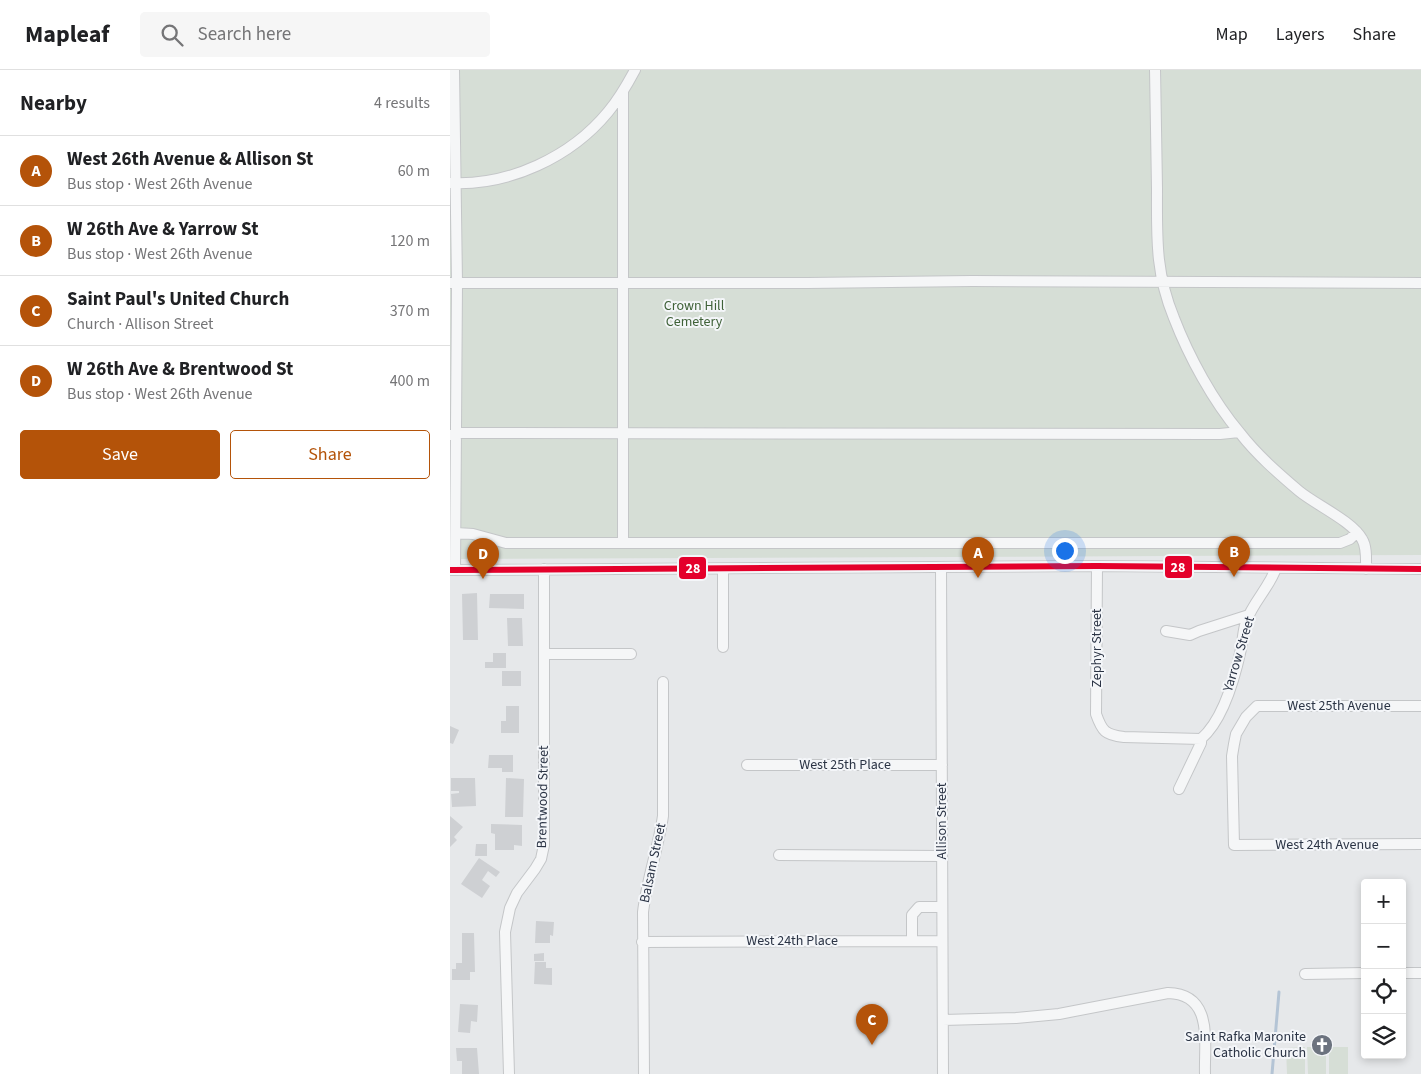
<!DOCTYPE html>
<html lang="en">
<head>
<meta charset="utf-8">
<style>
	:root { --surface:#fff; --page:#f6f6f6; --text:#202124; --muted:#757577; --line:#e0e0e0; --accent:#b45309 }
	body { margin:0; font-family:"Source Sans 3",sans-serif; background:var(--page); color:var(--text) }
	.controls { position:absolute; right:15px; bottom:15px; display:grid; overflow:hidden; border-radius:5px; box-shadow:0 2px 8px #0003 }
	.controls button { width:45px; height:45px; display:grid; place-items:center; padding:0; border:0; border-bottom:1px solid var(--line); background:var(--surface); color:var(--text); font:25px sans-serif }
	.you { position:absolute; left:614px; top:480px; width:18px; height:18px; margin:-12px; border:4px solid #fff; border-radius:50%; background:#1a73e8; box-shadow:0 0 0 8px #1a73e833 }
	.badge { display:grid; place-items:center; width:32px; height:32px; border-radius:50%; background:var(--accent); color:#fff; font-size:16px; font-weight:700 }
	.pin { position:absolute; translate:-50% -41px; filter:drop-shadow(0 1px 2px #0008) }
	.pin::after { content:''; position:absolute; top:26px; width:18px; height:15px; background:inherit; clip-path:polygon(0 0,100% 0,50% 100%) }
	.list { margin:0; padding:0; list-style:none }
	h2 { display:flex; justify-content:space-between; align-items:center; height:65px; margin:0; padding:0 20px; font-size:21px }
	h2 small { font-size:16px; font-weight:400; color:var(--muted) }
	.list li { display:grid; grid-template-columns:32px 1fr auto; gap:15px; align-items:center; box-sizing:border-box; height:70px; padding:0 20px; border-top:1px solid var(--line) }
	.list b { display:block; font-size:19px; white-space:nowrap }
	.list p { margin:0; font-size:16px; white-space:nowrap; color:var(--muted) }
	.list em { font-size:16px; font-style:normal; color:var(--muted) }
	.actions { display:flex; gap:10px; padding:15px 20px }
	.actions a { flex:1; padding:11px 0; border:1px solid var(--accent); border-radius:5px; text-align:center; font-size:18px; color:var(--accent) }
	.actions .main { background:var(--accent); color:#fff }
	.icon { flex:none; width:28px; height:28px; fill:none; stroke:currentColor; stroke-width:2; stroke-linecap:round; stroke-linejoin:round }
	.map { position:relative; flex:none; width:971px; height:1004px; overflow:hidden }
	header { display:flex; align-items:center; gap:30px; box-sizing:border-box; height:70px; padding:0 25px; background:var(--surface); border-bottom:1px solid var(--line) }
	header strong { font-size:24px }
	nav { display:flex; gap:28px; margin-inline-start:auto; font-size:18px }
	.search { width:350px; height:45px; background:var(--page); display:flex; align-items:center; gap:12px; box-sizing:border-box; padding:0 18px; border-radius:5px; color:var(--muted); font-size:19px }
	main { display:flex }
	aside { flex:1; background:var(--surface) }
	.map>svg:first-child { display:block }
	.green { fill:#d6ded6 }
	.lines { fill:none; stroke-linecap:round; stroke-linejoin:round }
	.stream { stroke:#b4c4d5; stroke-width:3 }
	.building { fill:#ced0d3 }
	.minor-casing { stroke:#c4c6c8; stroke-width:12 }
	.minor { stroke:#f5f6f7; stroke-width:10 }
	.bus-1-casing { stroke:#f4f6f9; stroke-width:10 }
	.bus-1 { stroke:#e4002b; stroke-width:6 }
	.labels { text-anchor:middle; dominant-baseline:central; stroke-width:4; stroke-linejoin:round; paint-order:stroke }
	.park-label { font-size:14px; fill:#3f6138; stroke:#f4f6f9 }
	.street-label { font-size:14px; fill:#2b3445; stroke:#f4f6f9 }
	.poi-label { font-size:14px; fill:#2b3445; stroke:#f4f6f9; text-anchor:end }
	.line-badge { stroke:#f4f6f9; stroke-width:2 }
	.badge-label { font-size:14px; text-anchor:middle; font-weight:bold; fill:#fff }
</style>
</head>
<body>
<header>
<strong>Mapleaf</strong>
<div class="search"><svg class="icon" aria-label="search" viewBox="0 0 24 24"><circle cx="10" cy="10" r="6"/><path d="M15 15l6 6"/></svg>Search here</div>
<nav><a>Map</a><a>Layers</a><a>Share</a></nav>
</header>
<main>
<aside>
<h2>Nearby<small>4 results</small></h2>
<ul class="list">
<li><span class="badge">A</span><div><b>West 26th Avenue &amp; Allison St</b><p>Bus stop · West 26th Avenue</p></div><em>60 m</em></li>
<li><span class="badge">B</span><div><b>W 26th Ave &amp; Yarrow St</b><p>Bus stop · West 26th Avenue</p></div><em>120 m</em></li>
<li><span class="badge">C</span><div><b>Saint Paul's United Church</b><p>Church · Allison Street</p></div><em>370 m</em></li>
<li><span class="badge">D</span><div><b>W 26th Ave &amp; Brentwood St</b><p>Bus stop · West 26th Avenue</p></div><em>400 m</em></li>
</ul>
<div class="actions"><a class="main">Save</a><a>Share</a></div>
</aside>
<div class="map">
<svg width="971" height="1004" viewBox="0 0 971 1004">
	<rect width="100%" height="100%" fill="#e6e8ea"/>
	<!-- green -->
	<path class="green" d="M0,0H971V485L0,489Z
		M855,977V1004H837L836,978Z
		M857,977H876V1004H858Z
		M879,977H898V1004H879Z"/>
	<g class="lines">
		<!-- stream -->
		<path class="stream" d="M822,1004L829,922"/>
	</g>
	<!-- building -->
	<path class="building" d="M27,523L28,570H13L12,524Z
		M40,524H74V539L39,538Z
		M57,548H72L73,576H58Z
		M43,583H56V598H35V592H43Z
		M52,601H71V616H52Z
		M56,636H69V663H51V651H56Z
		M0,656L9,660L3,674L0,673Z
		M39,685H63V702H52V698H38Z
		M1,708H25L26,736L2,737L1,724L9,723V721H1Z
		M56,708L74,709L73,747H55Z
		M0,746L13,757L4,767L7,770L0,777Z
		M41,754L72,755V776L64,775V780H45V764L41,763Z
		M26,774H37V786H25Z
		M29,788L50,802L46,807L38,801L32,810L40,816L32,828L11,814Z
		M86,851L104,852L103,866L100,865V873H85Z
		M12,863H24L25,902H20V910H2V899H6V893H12Z
		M94,883V891H84V884Z
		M85,892H96V898H102V915L84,914Z
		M10,934L28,935L27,952L21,951L20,963L8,962Z
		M6,978H27L29,1004H12V991H7Z"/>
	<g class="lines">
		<!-- minor casing -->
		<g class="minor-casing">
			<path id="minor" d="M4,0L7,213L5,500
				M705,0C706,39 706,78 707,118C707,166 705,202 724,248C739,287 763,331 790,363C807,385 828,403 849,421C866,435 902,451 912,469C917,477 916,489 916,499
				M173,22V473
				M1,113C59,116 121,87 158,42C169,29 177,15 185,0
				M0,213H358L522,211L971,213
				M0,365L10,363L770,364L789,362
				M6,463L23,464L56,473H890L900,469L907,462
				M647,496L646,644C652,661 655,665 674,667L751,669
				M491,497L493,1004
				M273,499V577
				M0,500L647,496L971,499
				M716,561L740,565L749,561L799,545
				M94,584H181
				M971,636H807L796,647L786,664L784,674L782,686L784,775L971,774
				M751,669C773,650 785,607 791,579C793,570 793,560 796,552C803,532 819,518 826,498
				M297,695H492
				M729,719L751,673V669
				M329,785L492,786
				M462,871V845L469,837H492
				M192,872L492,871
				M952,903H971
				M855,904L915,903
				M493,950L566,948L609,944L718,923C764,924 754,972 755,1004
				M59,1004L55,862L60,838L67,823L85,799L91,789L94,775V499
				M194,1004L193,842C197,809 208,779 213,746V612"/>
		</g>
		<!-- minor -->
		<use href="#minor" class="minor"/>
		<!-- bus-1 casing -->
		<g class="bus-1-casing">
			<path id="bus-1" d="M0,500L647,496L971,499"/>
		</g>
		<!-- bus-1 -->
		<use href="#bus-1" class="bus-1"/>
	</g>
	<!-- icons -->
	<defs>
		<g id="church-disc" transform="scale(1.125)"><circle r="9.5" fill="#6c737f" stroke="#f4f6f9"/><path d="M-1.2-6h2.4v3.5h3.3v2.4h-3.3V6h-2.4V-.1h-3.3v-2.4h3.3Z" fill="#fff"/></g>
	</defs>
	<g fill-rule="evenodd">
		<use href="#church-disc" x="872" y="975"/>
	</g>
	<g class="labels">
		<!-- park labels -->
		<g class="park-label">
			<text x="244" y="236">Crown Hill<tspan x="244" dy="16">Cemetery</tspan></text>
		</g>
		<!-- street labels -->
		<g class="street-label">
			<text transform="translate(647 578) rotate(-90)">Zephyr Street</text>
			<text transform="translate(789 584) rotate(-73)">Yarrow Street</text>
			<text x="889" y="636">West 25th Avenue</text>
			<text x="395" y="695">West 25th Place</text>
			<text transform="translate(93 727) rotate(-89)">Brentwood Street</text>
			<text transform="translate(492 751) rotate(-90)">Allison Street</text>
			<text x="877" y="775">West 24th Avenue</text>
			<text transform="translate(203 793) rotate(-78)">Balsam Street</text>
			<text x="342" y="871">West 24th Place</text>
		</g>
		<!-- poi labels -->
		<g class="poi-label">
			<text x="856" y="967">Saint Rafka Maronite<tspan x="856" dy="16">Catholic Church</tspan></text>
		</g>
	</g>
	<g class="line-badge">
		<rect x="714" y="485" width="29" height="24" rx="5" fill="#e4002b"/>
		<rect x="228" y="486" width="29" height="24" rx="5" fill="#e4002b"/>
	</g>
	<g class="badge-label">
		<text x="728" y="502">28</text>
		<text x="243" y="503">28</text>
	</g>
</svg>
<div class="controls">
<button>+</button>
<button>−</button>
<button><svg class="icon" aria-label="locate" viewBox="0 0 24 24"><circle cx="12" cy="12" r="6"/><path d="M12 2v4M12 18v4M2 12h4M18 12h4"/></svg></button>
<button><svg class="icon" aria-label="layers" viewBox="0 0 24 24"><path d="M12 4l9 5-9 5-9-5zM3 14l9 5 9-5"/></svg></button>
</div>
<div class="you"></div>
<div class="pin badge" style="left:528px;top:508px">A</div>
<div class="pin badge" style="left:784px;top:507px">B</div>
<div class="pin badge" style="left:422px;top:975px">C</div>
<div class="pin badge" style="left:33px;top:509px">D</div>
</div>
</main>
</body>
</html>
